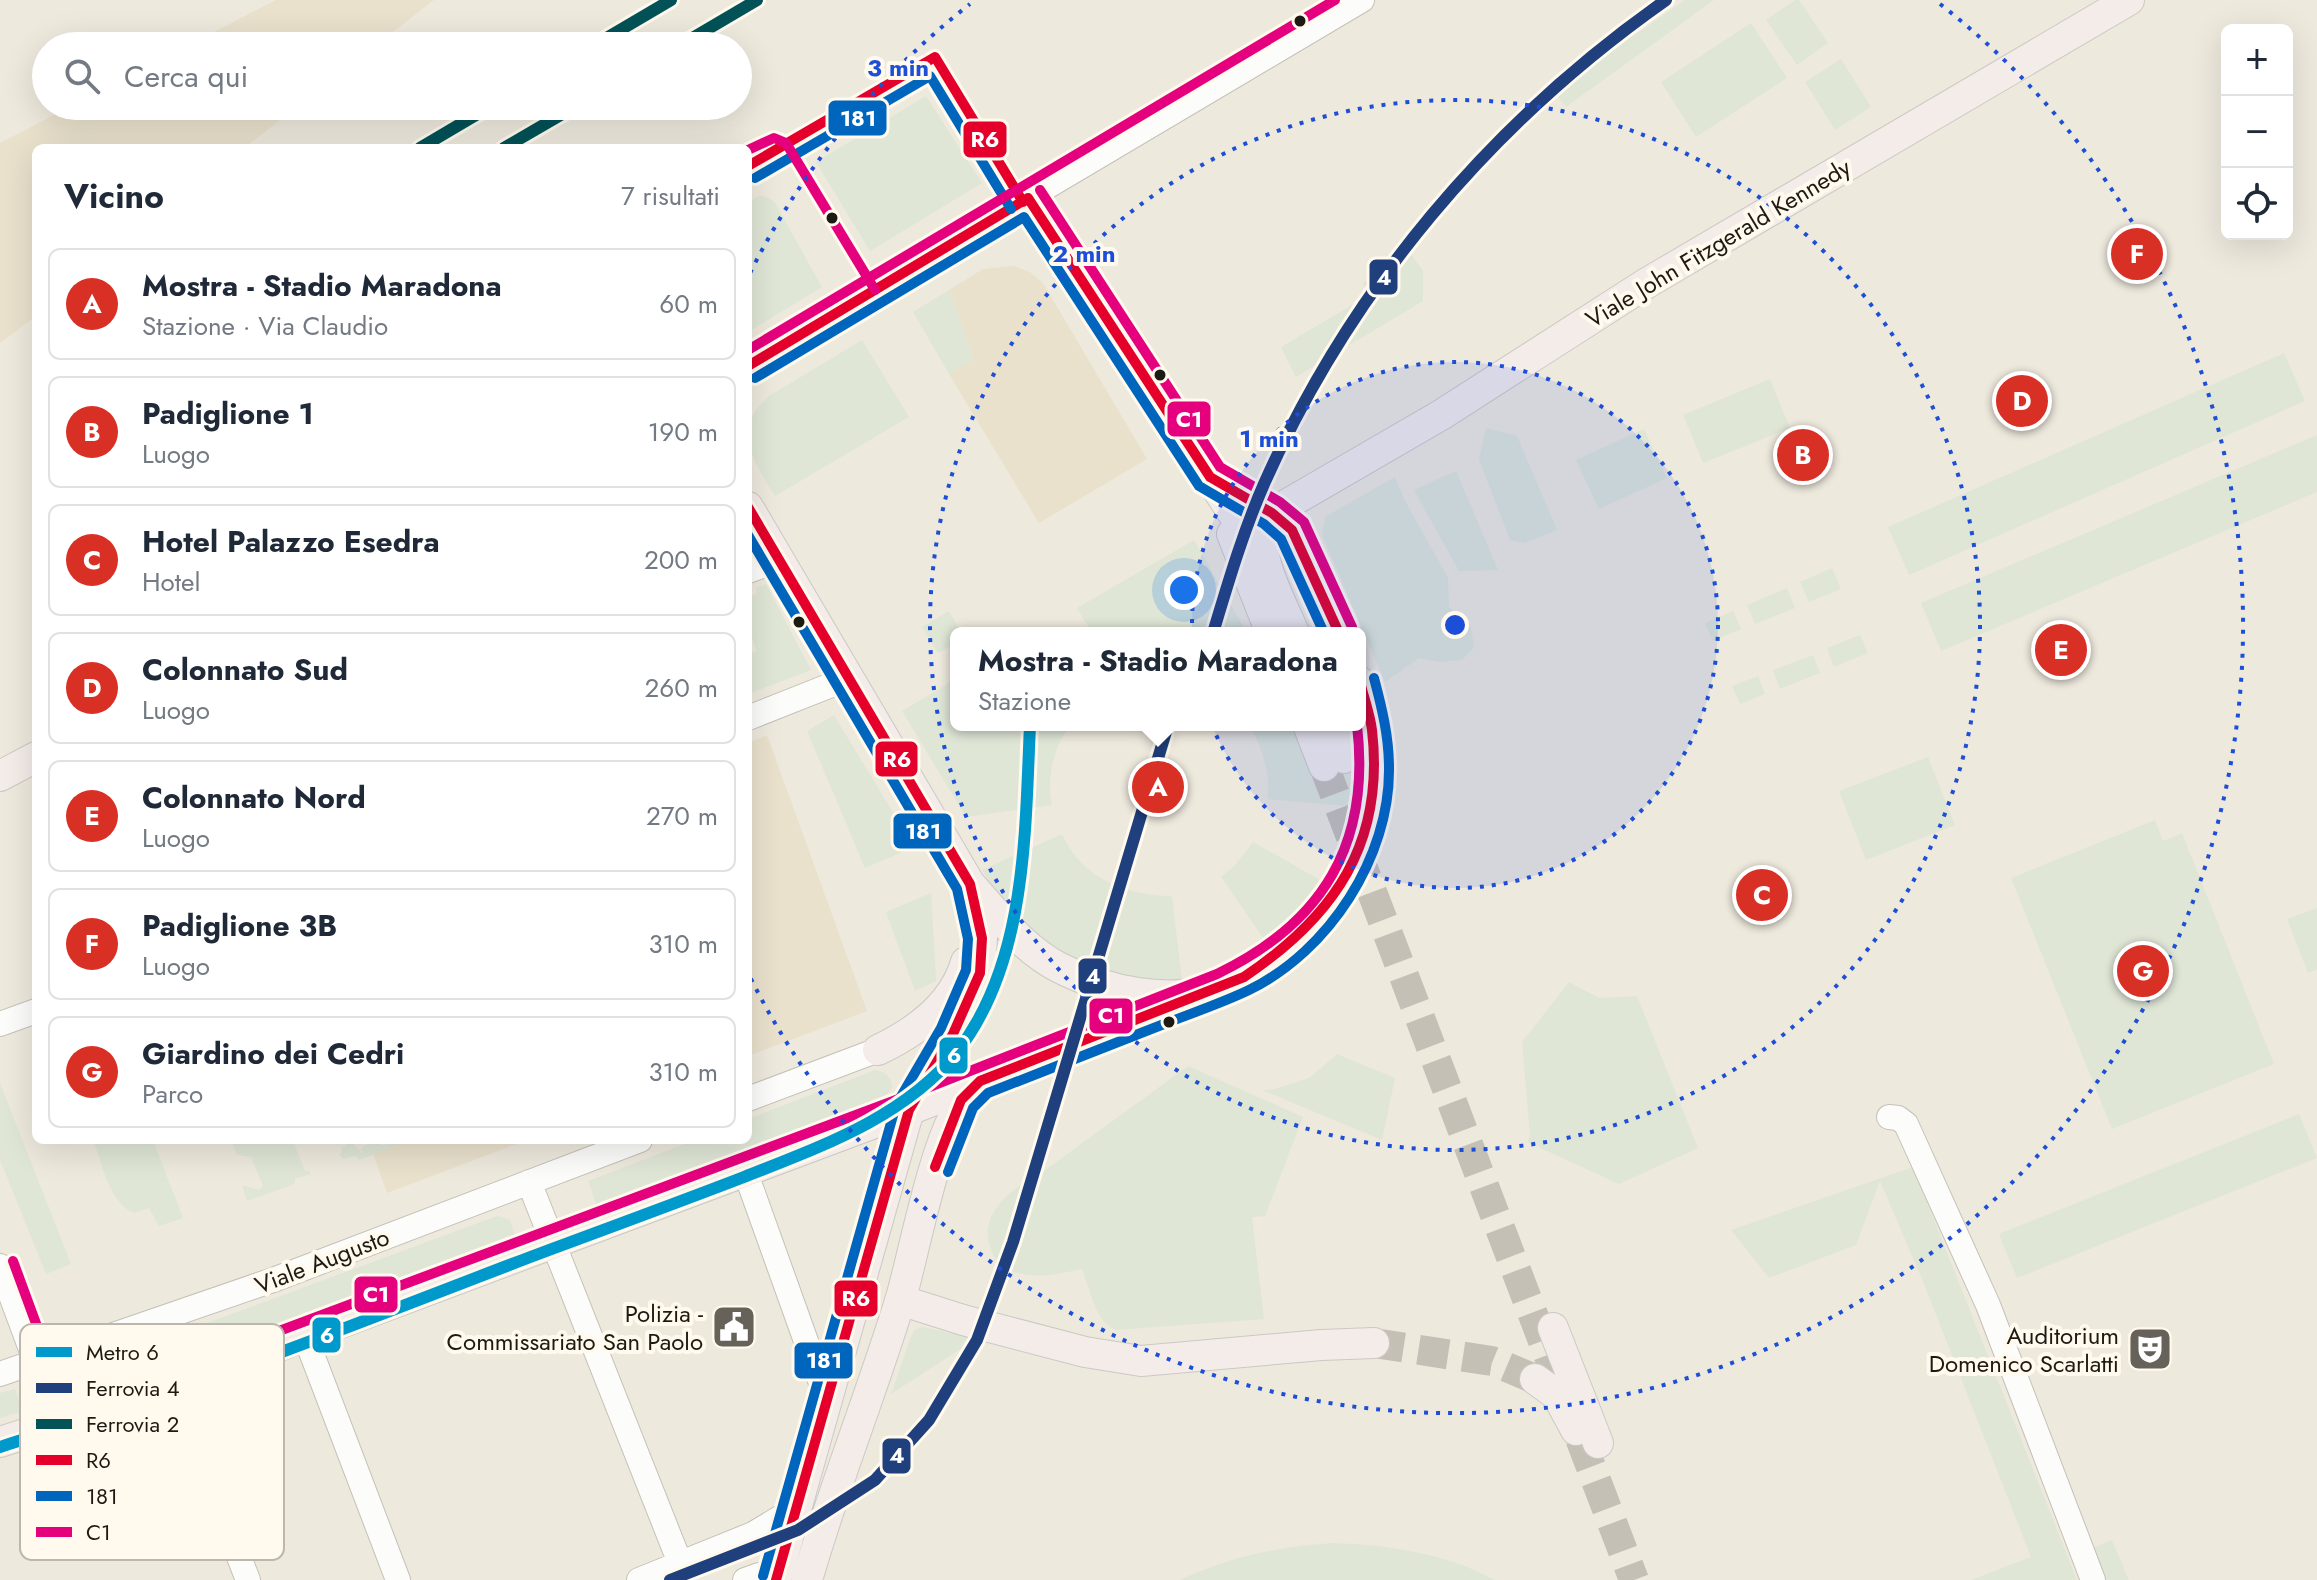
<!DOCTYPE html>
<html lang="it">
<head>
<meta charset="utf-8">
<style>
	:root { --surface:#fff; --page:#f6f6f7; --text:#1f2937; --muted:#747a83; --line:#e0e1e3; --accent:#d93025 }
	body { margin:0; font-family:Jost,sans-serif; background:var(--page); color:var(--text) }
	.controls { position:absolute; right:24px; top:24px; display:grid; overflow:hidden; border-radius:12px; box-shadow:0 8px 32px #0002 }
	.controls button { width:72px; height:72px; display:grid; place-items:center; padding:0; border:0; border-bottom:2px solid var(--line); background:var(--surface); color:var(--text); font:40px sans-serif }
	.you { position:absolute; left:1184px; top:590px; width:28px; height:28px; margin:-20px; border:6px solid #fff; border-radius:50%; background:#1a73e8; box-shadow:0 0 0 12px #1a73e833 }
	.badge { display:grid; place-items:center; width:52px; height:52px; border-radius:50%; background:var(--accent); color:#fff; font-size:26px; font-weight:700 }
	.pin { position:absolute; translate:-50% -50%; border:4px solid #fff; box-shadow:0 2px 8px #0006 }
	.popup { position:absolute; left:950px; top:627px; width:416px; height:104px; box-sizing:border-box; display:grid; place-content:center; border-radius:12px; background:var(--surface); filter:drop-shadow(0 2px 6px #0005); font-size:26px; white-space:nowrap; color:var(--muted) }
	.popup b { font-size:30px; color:var(--text) }
	.popup::after { content:''; position:absolute; left:50%; top:100%; margin-left:-16px; border:16px solid transparent; border-top-color:var(--surface) }
	.list { margin:0; padding:0; list-style:none }
	h2 { display:flex; justify-content:space-between; align-items:center; height:104px; margin:0; padding:0 32px; font-size:34px }
	h2 small { font-size:26px; font-weight:400; color:var(--muted) }
	.list li { display:grid; grid-template-columns:52px 1fr auto; gap:24px; align-items:center; box-sizing:border-box; height:112px; margin:0 16px 16px; padding:0 16px; border:2px solid var(--line); border-radius:12px }
	.list b { display:block; font-size:30px; white-space:nowrap }
	.list p { margin:0; font-size:26px; white-space:nowrap; color:var(--muted) }
	.list em { font-size:26px; font-style:normal; color:var(--muted) }
	.icon { flex:none; width:44px; height:44px; fill:none; stroke:currentColor; stroke-width:2; stroke-linecap:round; stroke-linejoin:round }
	.map { position:relative; flex:none; width:2317px; height:1580px; overflow:hidden }
	.search { position:absolute; background:var(--surface); box-shadow:0 8px 32px #0002; left:32px; top:32px; width:720px; height:88px; display:flex; align-items:center; gap:20px; box-sizing:border-box; padding:0 28px; border-radius:44px; color:var(--muted); font-size:30px }
	.panel { position:absolute; background:var(--surface); box-shadow:0 8px 32px #0002; left:32px; top:144px; width:720px; height:1000px; border-radius:12px }
	.map>svg:first-child { display:block }
	.built { fill:#e9e1cc }
	.green { fill:#dfe6d6 }
	.lines { fill:none; stroke-linecap:round; stroke-linejoin:round }
	.major-tunnel { stroke:#c4c0b5; stroke-width:30; stroke-dasharray:30 15; stroke-linecap:butt }
	.minor-casing { stroke:#c5c1b8; stroke-width:26 }
	.major-casing { stroke:#cbc9c4; stroke-width:32 }
	.minor { stroke:#fcfcfa; stroke-width:24 }
	.major { stroke:#f3ece9; stroke-width:30 }
	.bus-1-casing { stroke:#fffaed; stroke-width:16 }
	.bus-2-casing { stroke:#fffaed; stroke-width:16 }
	.bus-3-casing { stroke:#fffaed; stroke-width:16 }
	.bus-1 { stroke:#e4002b; stroke-width:10 }
	.bus-2 { stroke:#0065bd; stroke-width:10 }
	.bus-3 { stroke:#e5007d; stroke-width:10 }
	.rail-1-casing { stroke:#fffaed; stroke-width:18 }
	.rail-2-casing { stroke:#fffaed; stroke-width:18 }
	.rail-1 { stroke:#203f7d; stroke-width:12 }
	.rail-2 { stroke:#025257; stroke-width:12 }
	.metro-1-casing { stroke:#fffaed; stroke-width:18 }
	.metro-1 { stroke:#09c; stroke-width:12 }
	.ring { fill:none; stroke:#1d4ed8; stroke-width:4; stroke-dasharray:4 8 }
	.bus-dot { fill:#1d1a13; stroke:#fffaed; stroke-width:3 }
	.labels { text-anchor:middle; dominant-baseline:central; stroke-width:8; stroke-linejoin:round; paint-order:stroke }
	.street-label { font-size:24px; fill:#1d1a13; stroke:#fffaed }
	.poi-label { font-size:24px; fill:#1d1a13; stroke:#fffaed; text-anchor:end }
	.key { fill:#fffaed; stroke:#bbb7ac; stroke-width:2 }
	.key-label { font-size:22px; fill:#1d1a13 }
	.centre { fill:#1d4ed8; stroke:#fffaed; stroke-width:4 }
	.ring-label { font-size:24px; text-anchor:middle; font-weight:bold; fill:#1d4ed8; stroke:#fffaed; stroke-width:8; stroke-linejoin:round; paint-order:stroke }
	.line-badge { stroke:#fffaed; stroke-width:3 }
	.badge-label { font-size:22px; text-anchor:middle; font-weight:bold; fill:#fff }
</style>
</head>
<body>
<div class="map">
<svg width="2317" height="1580" viewBox="0 0 2317 1580">
	<rect width="100%" height="100%" fill="#eee9dd"/>
	<!-- built -->
	<path class="built" d="M276,0H434L375,46H187Z
		M71,106H298L244,148H36V316L0,343V143Z
		M1013,266L1030,272L1043,283L1147,459L1039,523L949,374L974,359L949,290L983,269Z
		M767,735L867,1011L748,1056V743Z
		M395,1140H527L387,1193L373,1154Z"/>
	<!-- green -->
	<path class="green" d="M1685,0H1714L1566,107L1554,91Z
		M1795,0H1799L1828,43L1797,65L1766,20Z
		M1751,23L1787,78L1696,137L1661,82Z
		M1841,59L1871,107L1835,130L1805,82Z
		M926,96L982,183L870,251L816,162Z
		M761,195L774,201L822,287L748,332V202Z
		M1411,254L1423,271V301L1296,377L1281,347L1369,295L1363,283Z
		M949,290L974,359L949,374L913,312Z
		M862,340L909,417L775,496C753,460 730,430 769,396Z
		M2284,353L2305,401L1909,575L1888,527Z
		M1770,379L1790,428L1703,463L1683,415Z
		M1486,428L1517,436L1557,530L1524,543L1510,540L1479,459Z
		M1644,429L1667,478L1599,509L1576,460Z
		M2317,435V492L1941,651L1921,603Z
		M1456,471L1498,570L1459,571L1414,490Z
		M1395,477L1405,501L1448,578L1449,607L1470,624L1474,647L1462,660L1439,662L1419,658L1385,682L1322,535L1325,517Z
		M1194,540L1247,633H1092L1077,608Z
		M1832,568L1841,589L1809,602L1800,582Z
		M766,584L811,670L748,694V655L757,651L748,629V597L757,594L756,588Z
		M1787,588L1795,608L1755,624L1747,605Z
		M949,611L962,633H956V643L938,653L922,627Z
		M1733,611L1741,629L1713,641L1705,623Z
		M1860,635L1868,653L1834,667L1827,648Z
		M1813,655L1820,673L1780,689L1773,670Z
		M1758,676L1765,694L1740,704L1732,686Z
		M956,679V725H1070C1054,747 1046,778 1052,805L966,817L902,711Z
		M834,715L914,847L865,868L807,731Z
		M1249,725H1290L1305,758L1353,740L1349,725H1357L1361,741L1359,807L1268,799C1270,771 1263,749 1249,725Z
		M1928,757L1955,825L1866,860L1839,791Z
		M2155,820L2163,841L2182,833L2274,1064L2112,1129L2011,878Z
		M1062,834C1082,879 1126,895 1172,896L1182,980C1168,980 1153,983 1139,980C1067,968 1018,934 982,870Z
		M1253,842L1329,885L1319,902L1270,948L1221,877L1235,865Z
		M931,893L936,981L915,991L886,912Z
		M2317,908V969L2308,973L2287,919Z
		M1569,982L1599,998L1637,996L1698,1148L1619,1184L1527,1142L1530,1136L1522,1042Z
		M1337,1054L1395,1078L1382,1140L1262,1090L1275,1089L1309,1078Z
		M1188,1066L1303,1117L1265,1216L1252,1217L1264,1319L1116,1330C1095,1322 1090,1289 1082,1269C1060,1274 1037,1279 1014,1272C1004,1268 996,1262 992,1252C976,1217 1008,1190 1037,1176Z
		M875,1070C886,1072 892,1077 892,1088L886,1095L597,1206L588,1181L695,1140H748V1119Z
		M0,1083L71,1264L46,1274L0,1160Z
		M2299,1114L2317,1158L2017,1278L1999,1234Z
		M93,1140H153L183,1218L159,1226L149,1208L134,1213C109,1203 102,1163 93,1140Z
		M231,1140H293L305,1171H309L311,1174L295,1179V1184L247,1201L242,1185L259,1190L263,1186L251,1157L237,1155Z
		M390,1140H394L396,1146L359,1160L355,1156L343,1159L339,1155L342,1151L341,1148L352,1142L365,1156L361,1150L363,1146L378,1142L382,1145L390,1144Z
		M1913,1167L2077,1580H1971L2031,1557L1924,1284L1880,1181L1856,1245L1769,1278L1731,1230Z
		M497,1216L510,1220L516,1238L119,1386L77,1398L71,1393L67,1381L72,1373Z
		M923,1327L976,1339L891,1394L911,1337L914,1330Z
		M15,1389L23,1411L0,1418V1393Z
		M2112,1540L2129,1580H2106L2093,1548Z
		M1333,1543C1389,1545 1445,1553 1495,1580H1180C1229,1557 1279,1546 1333,1543Z"/>
	<g class="lines">
		<!-- major-tunnel -->
		<path class="major-tunnel" d="M1324,766L1634,1580
			M1374,1343L1492,1361L1535,1379"/>
		<!-- minor casing -->
		<g class="minor-casing">
			<path id="minor" d="M1028,198L1362,0
				M748,571L779,560
				M748,718L849,678
				M0,1024L36,1011
				M748,1099L878,1050
				M1889,1117L1898,1118L1906,1124L1988,1305L2093,1580
				M745,1171L826,1397
				M529,1182L680,1563
				M0,1266L58,1422
				M305,1336L398,1580
				M0,1374L273,1280L640,1140
				M172,1386L248,1580
				M639,1580L753,1534L798,1507
				M745,1580L759,1575L767,1580"/>
		</g>
		<!-- major casing -->
		<g class="major-casing">
			<path id="major" d="M748,366L1028,198L1262,558
				M1215,480C1238,493 1265,505 1284,522C1310,546 1325,600 1339,633
				M748,507L970,884C997,914 1022,948 1058,967C1107,992 1169,1005 1223,987C1344,946 1403,798 1360,682
				M1232,534L1271,633
				M1294,633C1282,602 1245,541 1272,513L1441,415L1647,283L2129,0
				M1308,725L1324,766
				M1331,725L1344,758
				M0,776L36,757
				M878,1050C916,1032 954,1004 966,962
				M900,1300L963,1320L1085,1352L1141,1361L1321,1345L1374,1343
				M1553,1328L1598,1443
				M1535,1379L1557,1395L1576,1430
				M0,1442L172,1386L909,1110L1223,987
				M776,1580L909,1110L953,1034L980,973L982,938L972,890
				M807,1580C834,1486 871,1395 900,1301C916,1249 937,1117 976,1084"/>
		</g>
		<!-- minor -->
		<use href="#minor" class="minor"/>
		<!-- major -->
		<use href="#major" class="major"/>
		<!-- bus-1 casing -->
		<g class="bus-1-casing">
			<path id="bus-1" d="M748,166L935,57L1023,202
				M1028,198L1210,477L1272,513L1292,530L1339,633
				M748,366L1028,198
				M748,507L970,884L982,938L980,973L953,1034L909,1110L776,1580
				M935,1167L961,1100L980,1081L1244,977C1335,916 1385,843 1372,730C1370,714 1364,698 1360,682"/>
		</g>
		<!-- bus-2 casing -->
		<g class="bus-2-casing">
			<path id="bus-2" d="M755,178L930,76L1011,209
				M755,378L1024,217L1199,486L1264,524L1281,539L1324,633
				M748,535L957,889L968,939L966,970L941,1028L896,1105L763,1576
				M948,1172L973,1108L988,1093C1047,1070 1105,1047 1164,1024C1192,1013 1222,1003 1249,990C1329,951 1390,857 1389,768C1389,737 1382,708 1374,678"/>
		</g>
		<!-- bus-3 casing -->
		<g class="bus-3-casing">
			<path id="bus-3" d="M748,150L774,138L786,143L875,290
				M1040,190L1220,467L1280,502L1304,522L1352,627
				M748,350L1335,0
				M13,1261L66,1405L167,1373L904,1097L1217,974C1323,923 1371,844 1357,725"/>
		</g>
		<!-- bus-1 -->
		<use href="#bus-1" class="bus-1"/>
		<!-- bus-2 -->
		<use href="#bus-2" class="bus-2"/>
		<!-- bus-3 -->
		<use href="#bus-3" class="bus-3"/>
		<!-- rail-1 casing -->
		<g class="rail-1-casing">
			<path id="rail-1" d="M1213,633C1228,583 1243,532 1264,484C1351,288 1491,123 1666,0
				M670,1580L798,1530L875,1480L929,1420L977,1340L1013,1242L1168,725"/>
		</g>
		<!-- rail-2 casing -->
		<g class="rail-2-casing">
			<path id="rail-2" d="M593,46L671,0
				M679,46L757,0
				M420,148L491,106
				M504,148L576,106"/>
		</g>
		<!-- rail-1 -->
		<use href="#rail-1" class="rail-1"/>
		<!-- rail-2 -->
		<use href="#rail-2" class="rail-2"/>
		<!-- metro-1 casing -->
		<g class="metro-1-casing">
			<path id="metro-1" d="M0,1447C55,1429 111,1413 165,1394C294,1350 421,1298 549,1250C614,1226 679,1202 744,1177C819,1147 904,1118 957,1052C1027,962 1025,833 1030,725"/>
		</g>
		<!-- metro-1 -->
		<use href="#metro-1" class="metro-1"/>
	</g>
	<!-- distance rings -->
	<circle cx="1455" cy="625" r="263" fill="#1d4ed8" fill-opacity=".12"/>
	<g class="ring">
		<circle cx="1455" cy="625" r="263"/>
		<circle cx="1455" cy="625" r="525"/>
		<path d="M750 273A788 788 0 0 1 970 4M1940 4A788 788 0 1 1 750 977"/>
	</g>
	<!-- icons -->
	<defs>
		<g id="civic-square" transform="scale(2.3)"><rect x="-9" y="-9" width="18" height="18" rx="4" fill="#66625a" stroke="#fffaed"/><path d="M-.6-6.5H3V-4.5H.6V-3L4-1V1h2V6H-6V1h2V-1L-.6-3ZM-1.2 2.5V6h2.4V2.5Z" fill="#fff"/></g>
		<g id="theatre-square" transform="scale(2.3)"><rect x="-9" y="-9" width="18" height="18" rx="4" fill="#66625a" stroke="#fffaed"/><path d="M-5-5.5Q0-4 5-5.5V0Q5 5 0 6Q-5 5-5 0ZM-3.3-2.5H-1v1.5H-3.3ZM1-2.5H3.3v1.5H1ZM-2.8 1Q0 5.5 2.8 1Z" fill="#fff"/></g>
	</defs>
	<g fill-rule="evenodd">
		<use href="#civic-square" x="734" y="1327"/>
		<use href="#theatre-square" x="2150" y="1349"/>
	</g>
	<!-- markers -->
	<g class="bus-dot">
		<circle cx="1300" cy="21" r="7"/>
		<circle cx="832" cy="218" r="7"/>
		<circle cx="1160" cy="375" r="7"/>
		<circle cx="799" cy="622" r="7"/>
		<circle cx="1169" cy="1022" r="7"/>
	</g>
	<g class="labels">
		<!-- street labels -->
		<g class="street-label">
			<text transform="translate(1718 243) rotate(-31)">Viale John Fitzgerald Kennedy</text>
			<text transform="translate(322 1261) rotate(-21)">Viale Augusto</text>
		</g>
		<!-- poi labels -->
		<g class="poi-label">
			<text x="703" y="1313">Polizia -<tspan x="703" dy="28">Commissariato San Paolo</tspan></text>
			<text x="2119" y="1335">Auditorium<tspan x="2119" dy="28">Domenico Scarlatti</tspan></text>
		</g>
	</g>
	<!-- legend -->
	<rect x="20" y="1324" width="264" height="236" rx="12" class="key"/>
	<rect x="36" y="1347" width="36" height="10" fill="#09c"/>
	<rect x="36" y="1383" width="36" height="10" fill="#203f7d"/>
	<rect x="36" y="1419" width="36" height="10" fill="#025257"/>
	<rect x="36" y="1455" width="36" height="10" fill="#e4002b"/>
	<rect x="36" y="1491" width="36" height="10" fill="#0065bd"/>
	<rect x="36" y="1527" width="36" height="10" fill="#e5007d"/>
	<g class="key-label">
		<text x="86" y="1360">Metro 6</text>
		<text x="86" y="1396">Ferrovia 4</text>
		<text x="86" y="1432">Ferrovia 2</text>
		<text x="86" y="1468">R6</text>
		<text x="86" y="1504">181</text>
		<text x="86" y="1540">C1</text>
	</g>
	<circle cx="1455" cy="625" r="12" class="centre"/>
	<g class="ring-label">
		<text x="898" y="76">3 min</text>
		<text x="1084" y="262">2 min</text>
		<text x="1269" y="447">1 min</text>
	</g>
	<g class="line-badge">
		<rect x="827" y="99" width="61" height="38" rx="8" fill="#0065bd"/>
		<rect x="962" y="120" width="46" height="39" rx="8" fill="#e4002b"/>
		<rect x="1368" y="258" width="31" height="38" rx="8" fill="#203f7d"/>
		<rect x="1166" y="400" width="46" height="38" rx="8" fill="#e5007d"/>
		<rect x="874" y="740" width="45" height="38" rx="8" fill="#e4002b"/>
		<rect x="892" y="812" width="61" height="38" rx="8" fill="#0065bd"/>
		<rect x="1077" y="957" width="31" height="38" rx="8" fill="#203f7d"/>
		<rect x="1088" y="997" width="46" height="38" rx="8" fill="#e5007d"/>
		<rect x="938" y="1036" width="31" height="39" rx="8" fill="#09c"/>
		<rect x="353" y="1275" width="46" height="39" rx="8" fill="#e5007d"/>
		<rect x="833" y="1279" width="46" height="39" rx="8" fill="#e4002b"/>
		<rect x="311" y="1316" width="31" height="38" rx="8" fill="#09c"/>
		<rect x="793" y="1341" width="61" height="39" rx="8" fill="#0065bd"/>
		<rect x="881" y="1437" width="31" height="38" rx="8" fill="#203f7d"/>
	</g>
	<g class="badge-label">
		<text x="858" y="126">181</text>
		<text x="985" y="147">R6</text>
		<text x="1384" y="285">4</text>
		<text x="1189" y="427">C1</text>
		<text x="897" y="767">R6</text>
		<text x="923" y="839">181</text>
		<text x="1093" y="984">4</text>
		<text x="1111" y="1023">C1</text>
		<text x="954" y="1063">6</text>
		<text x="376" y="1302">C1</text>
		<text x="856" y="1306">R6</text>
		<text x="327" y="1343">6</text>
		<text x="824" y="1368">181</text>
		<text x="897" y="1463">4</text>
	</g>
</svg>
<div class="controls">
<button>+</button>
<button>−</button>
<button><svg class="icon" aria-label="locate" viewBox="0 0 24 24"><circle cx="12" cy="12" r="6"/><path d="M12 2v4M12 18v4M2 12h4M18 12h4"/></svg></button>
</div>
<div class="you"></div>
<div class="pin badge" style="left:1158px;top:787px">A</div>
<div class="popup"><b>Mostra - Stadio Maradona</b>Stazione</div>
<div class="pin badge" style="left:1803px;top:455px">B</div>
<div class="pin badge" style="left:1762px;top:895px">C</div>
<div class="pin badge" style="left:2022px;top:401px">D</div>
<div class="pin badge" style="left:2061px;top:650px">E</div>
<div class="pin badge" style="left:2137px;top:254px">F</div>
<div class="pin badge" style="left:2143px;top:971px">G</div>
<div class="search"><svg class="icon" aria-label="search" viewBox="0 0 24 24"><circle cx="10" cy="10" r="6"/><path d="M15 15l6 6"/></svg>Cerca qui</div>
<section class="panel">
<h2>Vicino<small>7 risultati</small></h2>
<ul class="list">
<li><span class="badge">A</span><div><b>Mostra - Stadio Maradona</b><p>Stazione · Via Claudio</p></div><em>60 m</em></li>
<li><span class="badge">B</span><div><b>Padiglione 1</b><p>Luogo</p></div><em>190 m</em></li>
<li><span class="badge">C</span><div><b>Hotel Palazzo Esedra</b><p>Hotel</p></div><em>200 m</em></li>
<li><span class="badge">D</span><div><b>Colonnato Sud</b><p>Luogo</p></div><em>260 m</em></li>
<li><span class="badge">E</span><div><b>Colonnato Nord</b><p>Luogo</p></div><em>270 m</em></li>
<li><span class="badge">F</span><div><b>Padiglione 3B</b><p>Luogo</p></div><em>310 m</em></li>
<li><span class="badge">G</span><div><b>Giardino dei Cedri</b><p>Parco</p></div><em>310 m</em></li>
</ul>
</section>
</div>
</body>
</html>
